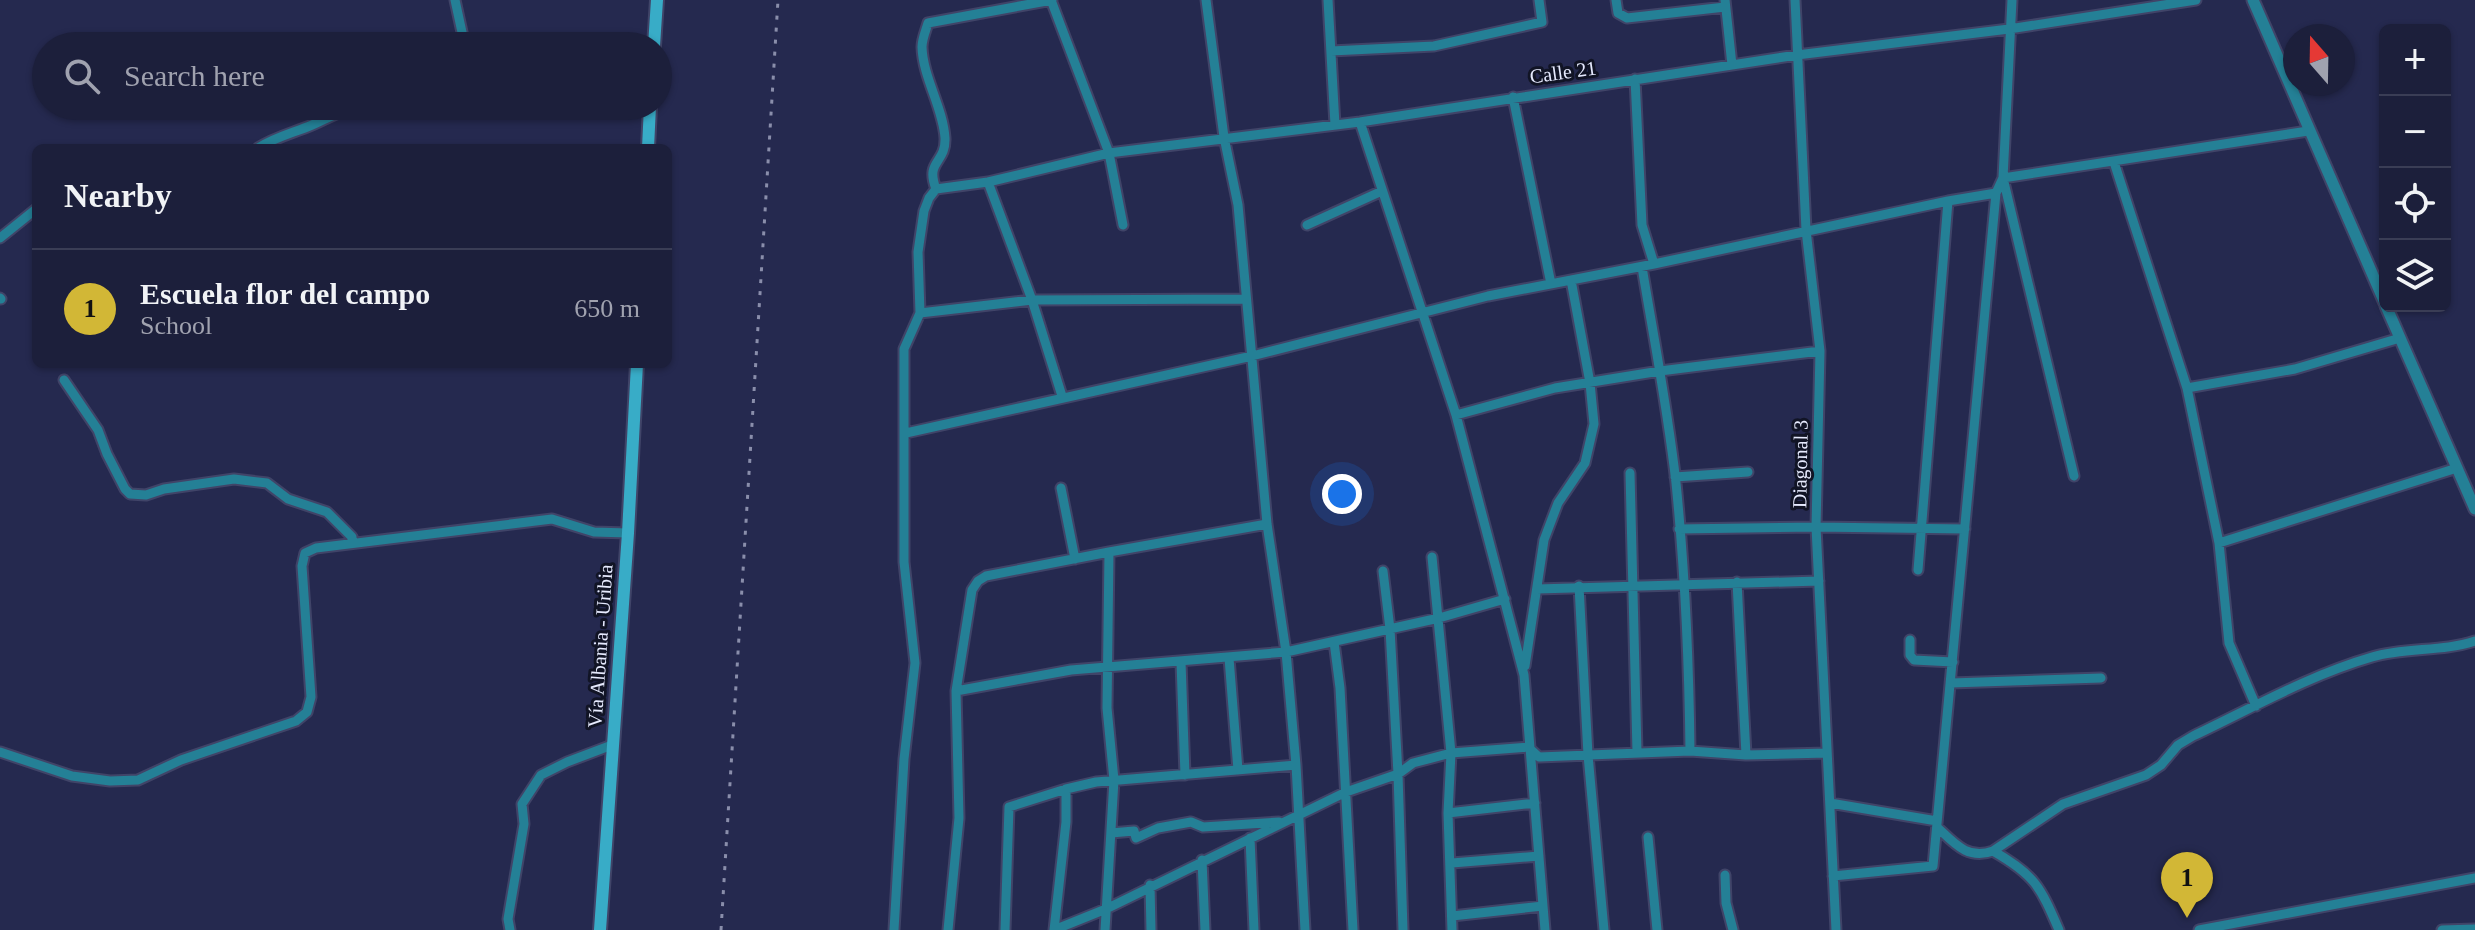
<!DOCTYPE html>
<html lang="en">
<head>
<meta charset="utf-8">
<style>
	:root { --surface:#1c1f3b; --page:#252742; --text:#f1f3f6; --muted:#a0a2af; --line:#3a3d55; --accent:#d2b736 }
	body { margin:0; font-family:"Times New Roman",serif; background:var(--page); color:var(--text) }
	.controls { position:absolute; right:24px; top:24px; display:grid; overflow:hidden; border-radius:12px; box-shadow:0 2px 6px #0004 }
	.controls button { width:72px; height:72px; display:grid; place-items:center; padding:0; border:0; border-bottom:2px solid var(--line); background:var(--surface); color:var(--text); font:40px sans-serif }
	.compass { position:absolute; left:2283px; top:24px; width:72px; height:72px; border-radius:50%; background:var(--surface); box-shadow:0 2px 6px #0004; rotate:340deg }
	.you { position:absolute; left:1342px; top:494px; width:28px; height:28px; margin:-20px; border:6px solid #fff; border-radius:50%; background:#1a73e8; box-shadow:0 0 0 12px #1a73e833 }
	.badge { display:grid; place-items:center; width:52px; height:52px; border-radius:50%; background:var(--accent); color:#111; font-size:26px; font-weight:700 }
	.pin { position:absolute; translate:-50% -66px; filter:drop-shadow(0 2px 4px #0008) }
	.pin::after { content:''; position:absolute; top:42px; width:28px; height:24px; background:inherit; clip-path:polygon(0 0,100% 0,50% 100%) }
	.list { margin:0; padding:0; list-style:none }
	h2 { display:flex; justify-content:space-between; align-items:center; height:104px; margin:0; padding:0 32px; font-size:34px }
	h2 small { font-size:26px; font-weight:400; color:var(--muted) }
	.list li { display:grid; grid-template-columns:52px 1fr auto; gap:24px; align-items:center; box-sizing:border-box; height:120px; padding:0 32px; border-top:2px solid var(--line) }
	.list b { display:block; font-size:30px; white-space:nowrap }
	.list p { margin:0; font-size:26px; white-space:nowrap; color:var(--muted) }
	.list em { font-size:26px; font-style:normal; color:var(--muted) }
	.icon { flex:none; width:44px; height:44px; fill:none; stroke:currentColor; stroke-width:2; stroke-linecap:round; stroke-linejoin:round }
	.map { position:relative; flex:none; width:2475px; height:930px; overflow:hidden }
	.search { position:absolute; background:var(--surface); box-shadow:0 2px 6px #0004; left:32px; top:32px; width:640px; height:88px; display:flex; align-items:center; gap:20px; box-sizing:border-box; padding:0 28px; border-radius:44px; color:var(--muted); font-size:30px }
	.panel { position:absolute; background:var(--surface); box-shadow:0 2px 6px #0004; left:32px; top:144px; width:640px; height:224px; border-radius:12px }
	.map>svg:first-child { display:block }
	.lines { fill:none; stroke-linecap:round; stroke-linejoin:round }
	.minor-casing { stroke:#404468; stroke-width:13 }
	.tertiary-casing { stroke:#404468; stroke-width:15 }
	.secondary-casing { stroke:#404468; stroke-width:16 }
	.minor { stroke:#248096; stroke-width:9 }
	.tertiary { stroke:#248096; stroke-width:11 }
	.secondary { stroke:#38acc7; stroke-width:12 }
	.rail { stroke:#8a8eab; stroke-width:3; stroke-dasharray:4 8; stroke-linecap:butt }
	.labels { text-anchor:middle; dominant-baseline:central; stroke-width:6; stroke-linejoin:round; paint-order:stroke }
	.street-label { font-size:20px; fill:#e6eafe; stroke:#111425 }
</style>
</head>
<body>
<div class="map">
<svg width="2475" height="930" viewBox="0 0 2475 930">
	<rect width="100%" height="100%" fill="#25294f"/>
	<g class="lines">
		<!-- minor casing -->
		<g class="minor-casing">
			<path id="minor" d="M455,0L465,46
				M1051,0L1109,153L1123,225
				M1206,0L1224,137L1238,205L1267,524L1286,652L1296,765L1305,930
				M1328,0L1335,125
				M1616,0L1618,13L1627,18L1725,7
				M1725,0L1732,65
				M1795,0L1806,230L1820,351L1816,527L1836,930
				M2012,0L2003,178L2074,476
				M1331,51L1434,46L1542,22L1539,0
				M1635,79L1642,225L1654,264
				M1513,97L1551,284
				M1360,122L1456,415L1524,675L1545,930
				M258,148C275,137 293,133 312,125C328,118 342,110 360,106
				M2114,162L2187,388L2219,543L2229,643L2256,706
				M988,182L1032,300L1062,396
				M936,189L988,182L1109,153L1360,122L1797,55L2009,29L2196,0
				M936,189C925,160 946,164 945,138C943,107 923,78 922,47C922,39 926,30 928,23L1052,0
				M1307,225L1382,191
				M0,238L36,209
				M1642,267C1654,339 1668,411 1676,483C1685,572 1689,662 1690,751
				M0,298L1,299
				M920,313L1032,300L1246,299
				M64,380L98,430L107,454L125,489L130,494L146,495L164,489L234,479L267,483L288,499L327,512L352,537V543
				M2187,388L2295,369L2400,338
				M1456,415L1555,388L1660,371L1820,351
				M906,433L1252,356L1488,296L1654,264L1948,201L1996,193L2003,178L2308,131
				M1630,473L1637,752
				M1675,477L1748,472
				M1061,488L1075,559
				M1679,529L1816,527L1965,529
				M2219,543L2457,468
				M1432,557L1451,753L1448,813L1452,930
				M1918,570L1948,201
				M1383,571L1390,629L1398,774L1403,930
				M1737,582L1746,755
				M1579,586L1588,755L1604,930
				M1537,589L1819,581
				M1910,640V655L1914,660L1953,662
				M1334,642L1340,688L1353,930
				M1229,658L1238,770
				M1181,662L1185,775
				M1525,666L1544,540L1558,503L1585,463L1594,424L1590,383L1571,280
				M1951,683L2101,678
				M956,691L1071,670L1286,652L1439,618L1505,599
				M0,752L72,776L110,781L138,780L181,760L296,721L307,712L311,697L302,566L305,553L316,548L552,519L594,532L628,533
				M1830,803L1937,821
				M1448,813L1535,803
				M1938,828C1955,844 1968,860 1993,851L2063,804L2146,775L2161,765L2178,745L2193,736C2252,708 2310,675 2372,657C2406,647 2442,652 2475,641
				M1111,833L1134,831L1136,838L1158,828L1191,822L1203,827L1279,822
				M1648,837L1657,930
				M1250,838L1254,930
				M1993,851C2035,875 2040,886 2059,930
				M1202,860L1205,930
				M1452,863L1539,856
				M1725,875L1726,903L1733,930
				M1833,876L1933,866L1996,193
				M1150,885L1151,930
				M1452,916L1543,906
				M510,930L508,919L524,824L522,804L541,775L567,762L612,745
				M894,930L904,759L915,663L904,562V349L920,313L918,252L924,211L929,198L936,189
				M948,930L959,818L956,691L972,590L978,581L986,576L1109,552
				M1005,930L1009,807L1066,789
				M1054,930L1106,909L1346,792L1398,774L1413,763L1451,753L1528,747L1539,757L1690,751L1746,755L1827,753
				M1054,930L1066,822V789L1096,782L1296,765
				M1105,930L1114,780L1107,708L1109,552L1267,524
				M2199,930L2475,878
				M2442,930L2475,929"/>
		</g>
		<!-- tertiary casing -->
		<g class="tertiary-casing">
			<path id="tertiary" d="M2253,0L2385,303
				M2386,306L2475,509"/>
		</g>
		<!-- secondary casing -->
		<g class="secondary-casing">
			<path id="secondary" d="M654,46L657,0
				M648,148L650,106
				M600,930L628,533L637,364"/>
		</g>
		<!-- minor -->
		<use href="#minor" class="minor"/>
		<!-- tertiary -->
		<use href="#tertiary" class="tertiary"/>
		<!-- secondary -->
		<use href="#secondary" class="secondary"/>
		<!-- rail -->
		<path class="rail" d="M721,930L778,0"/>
	</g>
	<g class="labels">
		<!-- street labels -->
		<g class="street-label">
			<text transform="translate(1563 72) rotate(-8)">Calle 21</text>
			<text transform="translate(1800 464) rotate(-89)">Diagonal 3</text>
			<text transform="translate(600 646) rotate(-86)">Vía Albania - Uribia</text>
		</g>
	</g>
</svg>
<div class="controls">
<button>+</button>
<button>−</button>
<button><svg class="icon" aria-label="locate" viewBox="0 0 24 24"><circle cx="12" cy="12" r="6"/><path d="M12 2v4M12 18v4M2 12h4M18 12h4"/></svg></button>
<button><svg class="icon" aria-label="layers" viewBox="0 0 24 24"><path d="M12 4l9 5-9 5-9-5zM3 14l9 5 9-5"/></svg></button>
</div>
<svg class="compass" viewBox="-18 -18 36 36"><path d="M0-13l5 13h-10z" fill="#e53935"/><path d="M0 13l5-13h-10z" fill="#a0a2af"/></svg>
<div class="you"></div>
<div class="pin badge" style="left:2187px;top:918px">1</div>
<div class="search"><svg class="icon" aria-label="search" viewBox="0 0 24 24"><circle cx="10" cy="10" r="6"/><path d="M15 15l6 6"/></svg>Search here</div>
<section class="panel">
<h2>Nearby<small></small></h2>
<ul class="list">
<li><span class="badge">1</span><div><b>Escuela flor del campo</b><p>School</p></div><em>650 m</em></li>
</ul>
</section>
</div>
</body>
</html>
